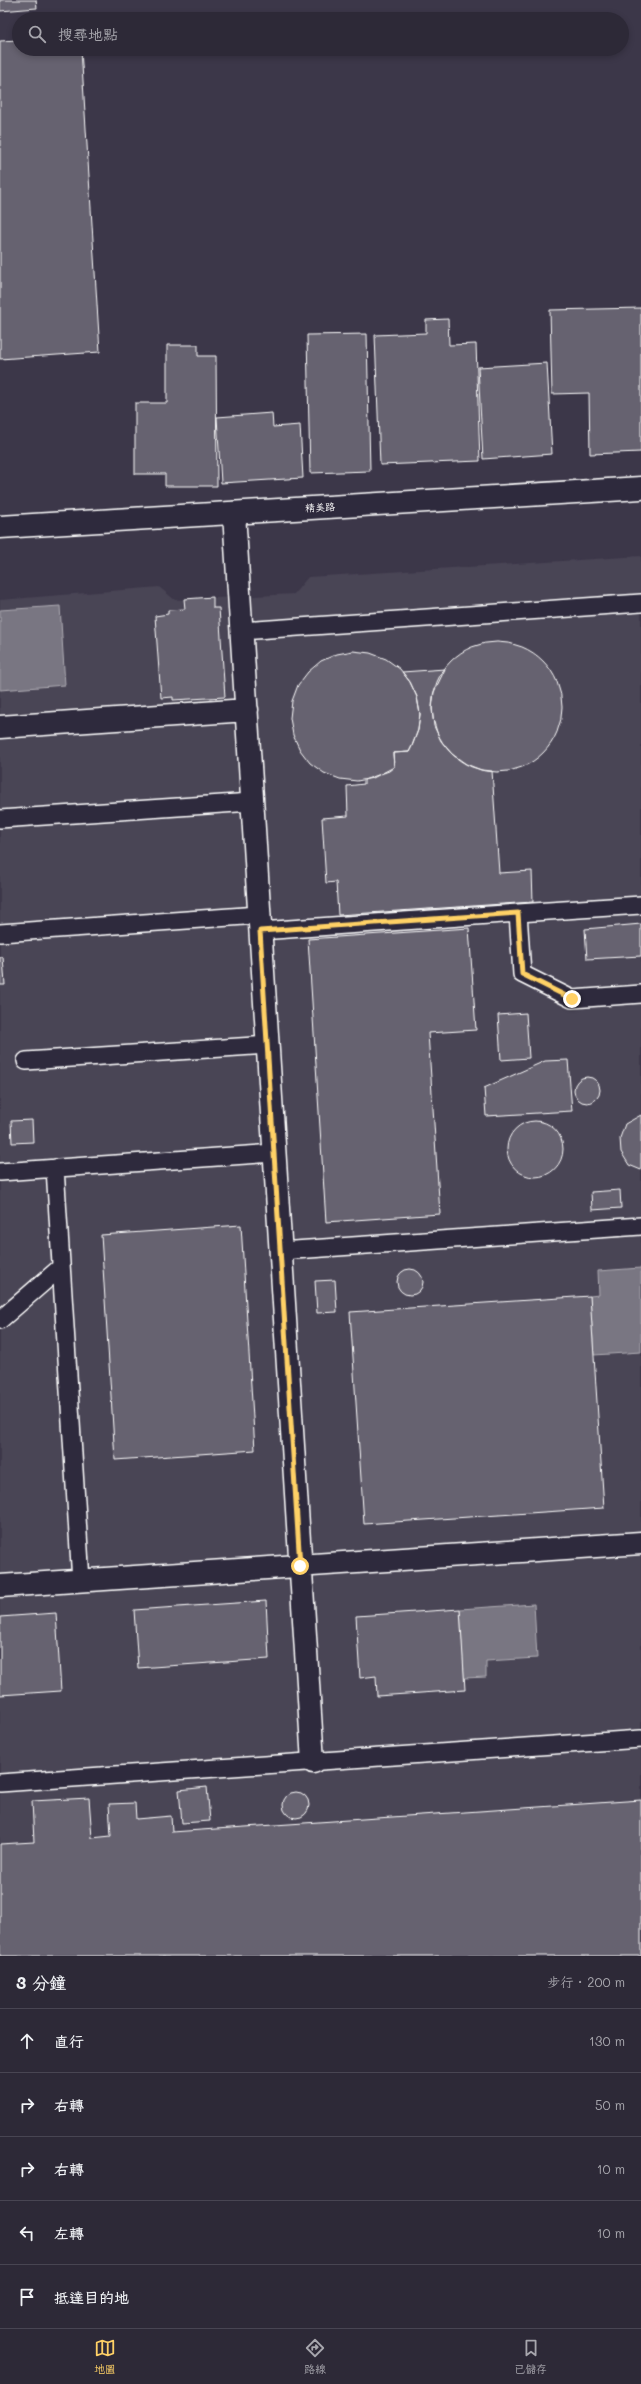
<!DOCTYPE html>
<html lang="zh-TW">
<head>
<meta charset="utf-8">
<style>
	:root { --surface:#2d2937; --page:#35313f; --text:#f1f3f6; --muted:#a7a6ad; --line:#484552; --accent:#ffd166 }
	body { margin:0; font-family:Mali,"LXGW WenKai TC",sans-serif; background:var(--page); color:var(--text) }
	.stop { position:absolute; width:12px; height:12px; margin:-9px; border:3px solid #ffd166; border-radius:50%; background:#fff }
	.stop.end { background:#ffd166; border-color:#fff; box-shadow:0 1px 4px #0008 }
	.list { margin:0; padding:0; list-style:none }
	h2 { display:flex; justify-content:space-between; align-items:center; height:52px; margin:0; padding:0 16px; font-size:17px }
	h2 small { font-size:13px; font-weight:400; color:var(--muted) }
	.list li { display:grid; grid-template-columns:26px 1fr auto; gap:12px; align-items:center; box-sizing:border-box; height:64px; padding:0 16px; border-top:1px solid var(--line) }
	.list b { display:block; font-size:15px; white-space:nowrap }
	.list em { font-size:13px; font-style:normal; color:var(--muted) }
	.icon { flex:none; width:22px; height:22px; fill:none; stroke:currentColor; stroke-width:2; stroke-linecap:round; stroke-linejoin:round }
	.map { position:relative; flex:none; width:641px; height:1956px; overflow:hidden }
	.search { position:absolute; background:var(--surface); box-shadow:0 2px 6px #0003; left:12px; right:12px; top:12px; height:44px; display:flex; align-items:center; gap:10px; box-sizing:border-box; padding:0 14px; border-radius:22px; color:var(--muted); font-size:15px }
	.sheet { height:372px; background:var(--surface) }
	nav { display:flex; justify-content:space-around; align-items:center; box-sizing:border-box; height:56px; border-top:1px solid var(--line); background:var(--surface); font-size:11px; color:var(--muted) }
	nav a { display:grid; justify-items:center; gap:2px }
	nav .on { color:var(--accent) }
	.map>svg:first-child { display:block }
	.built { fill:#494455 }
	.water { fill:#797682; stroke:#afadb4 }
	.building { fill:#666270; stroke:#fff }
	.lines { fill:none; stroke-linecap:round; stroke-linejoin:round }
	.service-casing { stroke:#fff; stroke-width:20 }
	.minor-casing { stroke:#fff; stroke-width:25 }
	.secondary-casing { stroke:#fff; stroke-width:25 }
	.service { stroke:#2f2a3d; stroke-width:17 }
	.minor { stroke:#2f2a3d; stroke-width:22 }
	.secondary { stroke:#2f2a3d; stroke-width:22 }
	.route { stroke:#ffd166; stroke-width:5 }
	.labels { text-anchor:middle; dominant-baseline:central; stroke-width:3.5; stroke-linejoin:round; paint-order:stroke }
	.street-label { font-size:10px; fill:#fff; stroke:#2f2a3d }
</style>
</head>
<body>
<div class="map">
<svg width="641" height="1956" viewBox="0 0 641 1956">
	<rect width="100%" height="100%" fill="#3c3749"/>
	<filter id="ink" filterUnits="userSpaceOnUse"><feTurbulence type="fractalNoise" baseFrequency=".025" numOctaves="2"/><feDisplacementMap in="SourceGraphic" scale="8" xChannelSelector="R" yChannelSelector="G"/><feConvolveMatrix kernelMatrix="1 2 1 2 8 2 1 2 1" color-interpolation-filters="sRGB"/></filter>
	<g filter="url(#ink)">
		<!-- built -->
		<path class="built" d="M641,556V1956H0V600L159,587L175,600L294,594L308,577Z"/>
		<!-- water -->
		<path class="water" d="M60,606L65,685L0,690V610Z
			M641,1268V1352L594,1355L590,1296L599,1295L598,1271Z
			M534,1604L537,1658L486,1661V1677L464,1678L460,1609Z"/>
		<!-- building -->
		<path class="building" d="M0,0H36L37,8L0,11Z
			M19,40V49H81L100,352L0,359V41Z
			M641,308V452L590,454L589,393L552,394L550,310Z
			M448,319L449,345L476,344L480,461L380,465L375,335L426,333V320Z
			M367,334L370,471L310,473L307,335Z
			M167,345H198V356H216L217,486H165V474H135V403H167Z
			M547,363L552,454L483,459L478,367Z
			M272,413L273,427L300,425L303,478L221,483L217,417Z
			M213,597V608H219L225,697L173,700V697L161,698L155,616L168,614V610L185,609L184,599Z
			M432 707a65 65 0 1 1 130 0a65 65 0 1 1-130 0Z
			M353,651L370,653L386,659L400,669L410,682L417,697L420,714L418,730L412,746L409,752L393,753L394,767L373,778L357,781L340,779L324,773L310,763L300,750L293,735L290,718L292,701L298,685L308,672L321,661L337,654Z
			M445,669L434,692L432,709L434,726L441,741L452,754L466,764L481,770L492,771L499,873L532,871L533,902L338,915L336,882L326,883L322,818L348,816L347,786L364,784V780L389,771L394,767L393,753L409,752L412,746L418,730L420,714L417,697L410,682L402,672Z
			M641,924V956L587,959L585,929Z
			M469,928L476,1030L428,1033L440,1214L326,1222L308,939Z
			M0,957H3L5,985H0Z
			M526,1013L529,1058L501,1060L498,1015Z
			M568,1060L572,1111L486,1116L484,1088L545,1061Z
			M574 1090a13 13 0 1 1 26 0a13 13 0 1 1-26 0Z
			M641,1115V1170L629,1165L621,1152L620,1138L625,1124Z
			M32,1120L33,1142L12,1143L11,1121Z
			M507 1149a28 28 0 1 1 56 0a28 28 0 1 1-56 0Z
			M620,1190L621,1208L592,1210L591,1192Z
			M241,1225L255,1450L115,1460L101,1235Z
			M397 1282a13 13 0 1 1 26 0a13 13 0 1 1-26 0Z
			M335,1280L337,1312L317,1313L315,1281Z
			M590,1296L604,1508L364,1524L350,1312Z
			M266,1601L269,1659L138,1668L134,1610Z
			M460,1609L465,1690L377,1696L376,1676L360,1678L356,1616Z
			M56,1613L61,1691L0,1695V1617Z
			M207,1787L210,1821L182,1823L179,1790Z
			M283 1805a13 13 0 1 1 26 0a13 13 0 1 1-26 0Z
			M89,1798L92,1838L111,1836L109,1804L135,1803L136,1819L171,1816L172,1832L641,1800V1956H0V1844L34,1842L32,1801Z"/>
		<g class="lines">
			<!-- service casing -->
			<g class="service-casing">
				<path id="service" d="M241,631L641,603
					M0,819L252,802
					M641,905L518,913L522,974L572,999L641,994
					M260,931L518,913
					M0,933L259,915
					M26,1061L268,1045
					M55,1168L81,1581
					M0,1172L274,1153
					M280,1251L641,1226
					M0,1320L61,1267
					M0,1783L641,1739"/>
			</g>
			<!-- minor casing -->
			<g class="minor-casing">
				<path id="minor" d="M234,513L313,1762
					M0,727L247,710
					M0,1586L641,1543"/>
			</g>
			<!-- secondary casing -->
			<g class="secondary-casing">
				<path id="secondary" d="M0,527L641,488"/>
			</g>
			<!-- service -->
			<use href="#service" class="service"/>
			<!-- minor -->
			<use href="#minor" class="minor"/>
			<!-- secondary -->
			<use href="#secondary" class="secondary"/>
		</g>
	</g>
	<g class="lines" filter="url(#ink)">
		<!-- route -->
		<path class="route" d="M300,1566L260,931L518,913L522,974L572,999"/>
	</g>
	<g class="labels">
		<!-- street labels -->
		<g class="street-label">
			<text transform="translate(320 507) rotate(-3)">精美路</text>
		</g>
	</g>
</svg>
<div class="stop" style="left:300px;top:1566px"></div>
<div class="stop end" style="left:572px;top:999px"></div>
<div class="search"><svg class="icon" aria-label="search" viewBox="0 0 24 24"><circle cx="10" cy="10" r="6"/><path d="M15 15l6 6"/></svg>搜尋地點</div>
</div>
<section class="sheet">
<h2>3 分鐘<small>步行 · 200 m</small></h2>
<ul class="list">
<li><svg class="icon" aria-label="ahead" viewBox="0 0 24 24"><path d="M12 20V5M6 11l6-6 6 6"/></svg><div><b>直行</b></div><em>130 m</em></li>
<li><svg class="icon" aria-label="right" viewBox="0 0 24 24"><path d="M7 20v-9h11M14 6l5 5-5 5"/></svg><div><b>右轉</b></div><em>50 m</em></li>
<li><svg class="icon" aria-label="right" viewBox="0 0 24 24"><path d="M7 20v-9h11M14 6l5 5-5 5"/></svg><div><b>右轉</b></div><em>10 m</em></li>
<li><svg class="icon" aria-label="left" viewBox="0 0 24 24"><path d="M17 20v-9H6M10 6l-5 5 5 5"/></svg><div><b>左轉</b></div><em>10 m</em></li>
<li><svg class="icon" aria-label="arrive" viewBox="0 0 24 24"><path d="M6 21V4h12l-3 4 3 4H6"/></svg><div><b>抵達目的地</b></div></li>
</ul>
</section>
<nav>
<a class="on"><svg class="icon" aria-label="map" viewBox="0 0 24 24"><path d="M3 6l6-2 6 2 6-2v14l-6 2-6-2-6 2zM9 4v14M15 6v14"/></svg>地圖</a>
<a><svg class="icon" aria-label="directions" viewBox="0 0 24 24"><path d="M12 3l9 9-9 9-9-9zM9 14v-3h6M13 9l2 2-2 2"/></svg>路線</a>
<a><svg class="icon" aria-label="saved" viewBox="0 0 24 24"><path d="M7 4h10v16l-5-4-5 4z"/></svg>已儲存</a>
</nav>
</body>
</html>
